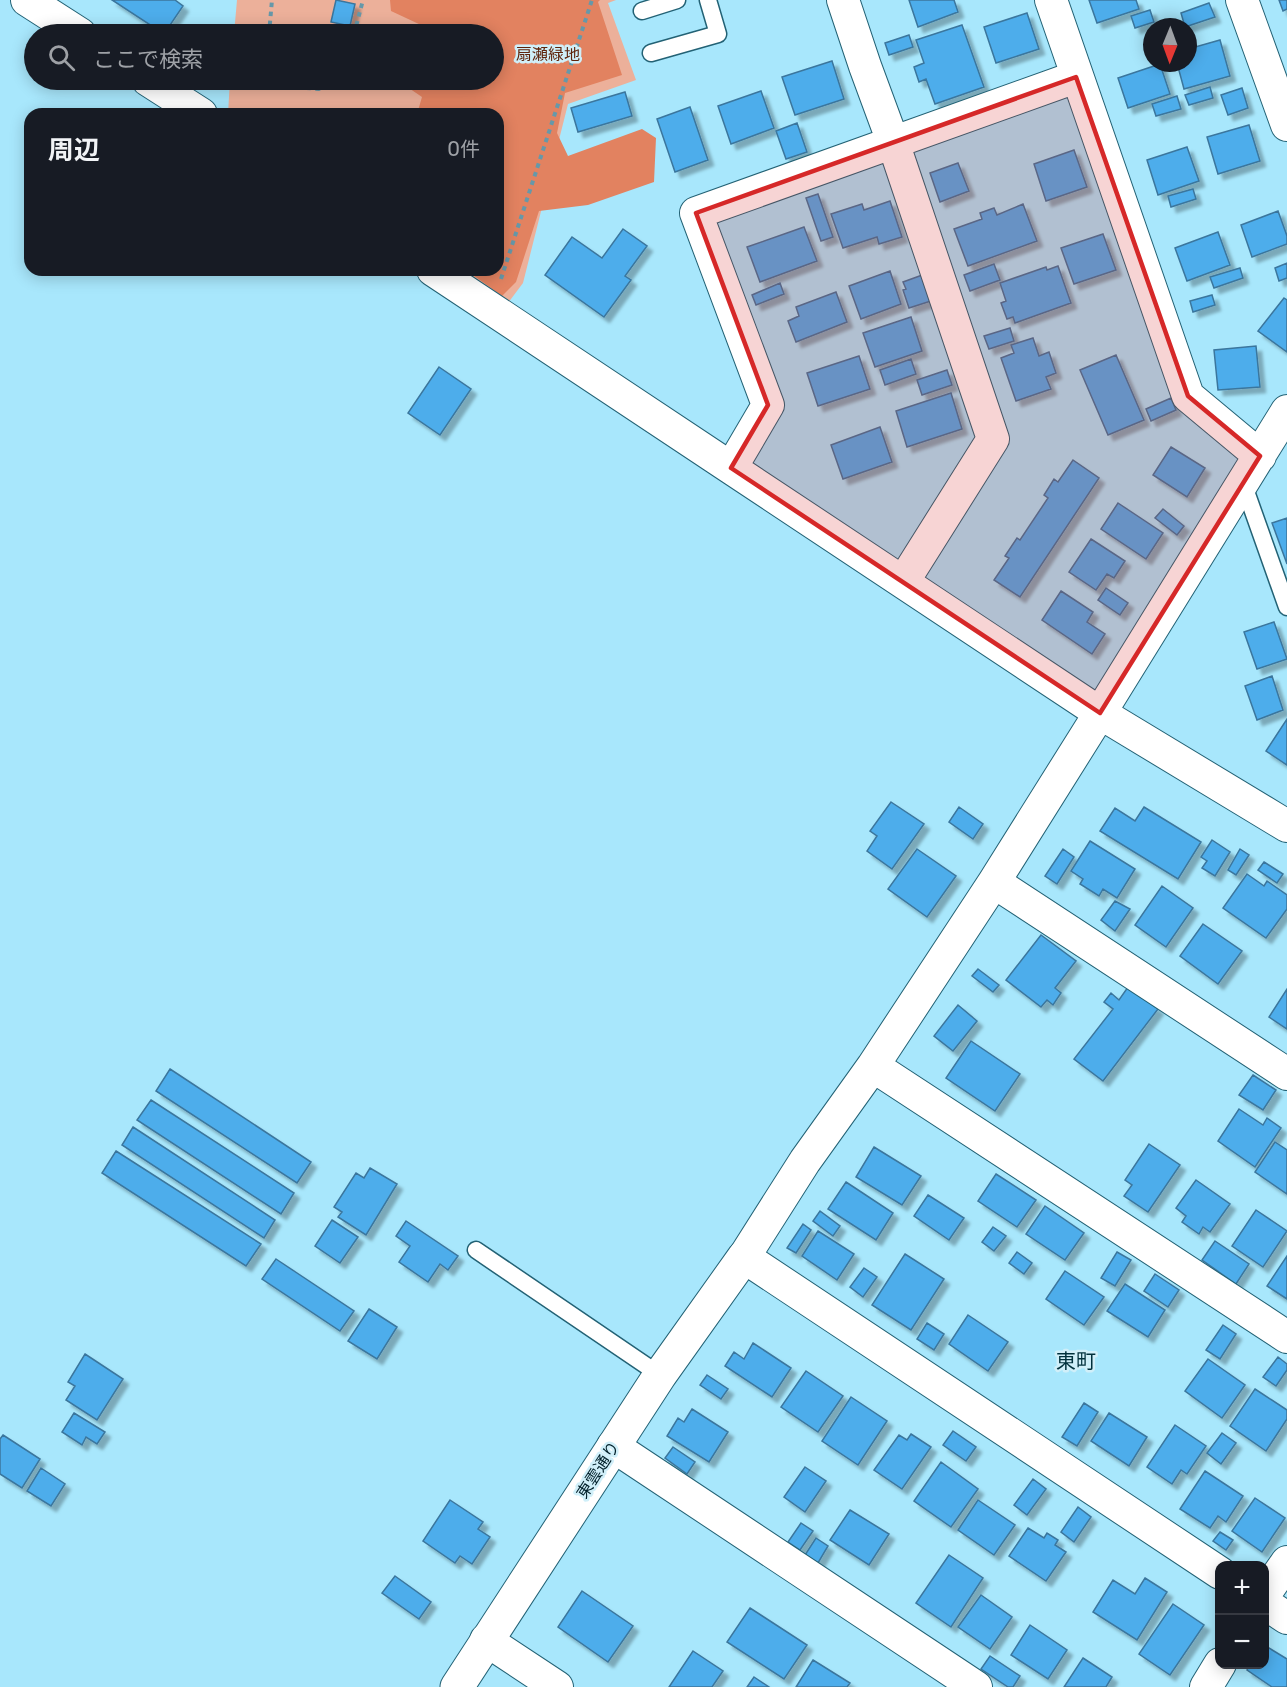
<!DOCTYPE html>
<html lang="ja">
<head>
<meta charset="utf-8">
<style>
	:root { --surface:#171b24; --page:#242831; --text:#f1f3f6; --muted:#9ea1a6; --line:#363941 }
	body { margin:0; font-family:Rubik,"Noto Sans JP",sans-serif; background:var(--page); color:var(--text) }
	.controls { position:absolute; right:18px; bottom:18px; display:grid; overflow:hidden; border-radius:12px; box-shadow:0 3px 15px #0003 }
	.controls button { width:54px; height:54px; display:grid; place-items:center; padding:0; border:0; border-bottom:2px solid var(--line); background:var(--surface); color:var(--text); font:30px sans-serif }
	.compass { position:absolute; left:1143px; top:18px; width:54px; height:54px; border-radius:50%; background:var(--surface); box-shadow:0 3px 15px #0003; rotate:181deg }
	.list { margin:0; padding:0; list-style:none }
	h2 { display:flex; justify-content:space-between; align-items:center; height:78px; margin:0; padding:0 24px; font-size:26px }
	h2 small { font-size:20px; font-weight:400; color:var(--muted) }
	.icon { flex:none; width:33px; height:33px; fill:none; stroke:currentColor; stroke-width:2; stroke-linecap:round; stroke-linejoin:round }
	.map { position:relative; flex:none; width:1287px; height:1687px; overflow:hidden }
	.search { position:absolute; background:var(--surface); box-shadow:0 3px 15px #0003; left:24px; top:24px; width:480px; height:66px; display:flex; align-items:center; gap:15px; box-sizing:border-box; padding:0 21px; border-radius:33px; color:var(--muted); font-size:22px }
	.panel { position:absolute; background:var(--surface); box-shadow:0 3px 15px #0003; left:24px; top:108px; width:480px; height:168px; border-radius:18px }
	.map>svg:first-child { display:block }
	.green { fill:#ecb09a }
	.forest { fill:#e28260 }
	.building { fill:#4dadeb; stroke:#3b769d; stroke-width:1.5; filter:url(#shadow) }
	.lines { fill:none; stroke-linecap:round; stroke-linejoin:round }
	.lane-casing { stroke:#236275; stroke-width:19 }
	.street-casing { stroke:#236275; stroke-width:34 }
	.secondary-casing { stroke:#236275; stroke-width:35 }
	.path { stroke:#6698a9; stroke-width:4; stroke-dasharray:4.5 4.5; stroke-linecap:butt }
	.lane { stroke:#fff; stroke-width:16 }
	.street { stroke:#fff; stroke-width:32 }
	.secondary { stroke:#fff; stroke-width:33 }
	.marked { fill:#d62828; fill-opacity:0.2; stroke:#d62828; stroke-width:4.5; stroke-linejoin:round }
	.labels { text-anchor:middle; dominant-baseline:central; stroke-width:5; stroke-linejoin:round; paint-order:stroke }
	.park-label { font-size:16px; fill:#5f230a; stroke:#d0eff9 }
	.street-label { font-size:16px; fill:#001f29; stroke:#d0eff9 }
	.quarter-label { font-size:20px; fill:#00303c; stroke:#d0eff9 }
</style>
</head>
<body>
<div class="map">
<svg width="1287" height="1687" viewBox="0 0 1287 1687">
	<defs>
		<filter id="shadow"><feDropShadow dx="5.5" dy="5.5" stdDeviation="1.5" flood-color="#0004"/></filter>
	</defs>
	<rect width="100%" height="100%" fill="#a8e7fc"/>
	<!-- green -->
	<path class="green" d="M237,0H616L608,3L636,80L568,104L523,283L499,315L433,270H498V114H228L230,80H494V34H234Z"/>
	<!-- forest -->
	<path class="forest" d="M390,0H600L598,2L622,75L565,93L557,133L568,156L642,129L656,138L654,182L588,205L539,211L516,282L502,296L466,270H498V114H417L422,97L397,80H494V34H398L421,25L391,11Z"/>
	<!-- building -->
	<path class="building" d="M112,0H175L183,6L164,34Z
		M336,0L355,4L350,26L331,22Z
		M909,0H954L958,12L918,27Z
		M1089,0H1136L1139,9L1097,23Z
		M1279,0H1287V9L1283,11Z
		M1209,3L1215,17L1185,27L1181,13Z
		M1150,10L1154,22L1135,28L1131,16Z
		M1027,13L1039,49L996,63L984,27Z
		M962,25L984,87L935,104L926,79L919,82L914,67L924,63L916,40Z
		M909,35L913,47L889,55L885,43Z
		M1220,40L1230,76L1184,89L1177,63H1188V49Z
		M832,61L844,99L795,115L782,77Z
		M1160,64L1170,94L1128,108L1118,78Z
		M1210,87L1213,98L1189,105L1185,95Z
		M1242,88L1248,108L1228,115L1221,95Z
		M761,91L774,128L731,144L718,106Z
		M625,92L632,116L578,132L571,108Z
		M1177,96L1181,109L1156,116L1152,104Z
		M690,107L708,160L675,172L657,119Z
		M797,123L807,152L786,159L776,131Z
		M1249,125L1260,161L1218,174L1207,137Z
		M1187,147L1199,181L1158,195L1147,160Z
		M1074,150L1087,187L1046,201L1034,164Z
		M958,163L969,191L940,202L930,173Z
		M1193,189L1196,199L1171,207L1168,196Z
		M818,194L833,237L821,241L806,198Z
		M890,201L902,237L879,244L877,237L843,248L831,214L862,204L864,210Z
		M1023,204L1037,241L968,266L954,229L982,219L980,213L994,208L997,215Z
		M1278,211L1287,236V244L1252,257L1241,225Z
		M804,227L817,261L760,282L747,247Z
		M623,229L647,246L625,276L631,280L604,317L545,275L572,237L602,258Z
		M1218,232L1230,265L1187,281L1175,248Z
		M1103,234L1116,270L1074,284L1061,248Z
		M1287,263V278L1279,281L1275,268Z
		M994,264L1000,280L970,291L964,275Z
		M1058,266L1071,303L1015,323L1013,317L1007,319L1001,303L1006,301L1000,283L1046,267L1047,270Z
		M1240,268L1243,278L1214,288L1210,277Z
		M890,271L901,304L861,319L849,286Z
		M925,274L934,300L909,308L903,290L906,289L903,282Z
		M780,283L784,294L756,305L752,295Z
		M836,292L847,322L796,342L788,321L799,316L796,307Z
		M1212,295L1215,305L1193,312L1190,301Z
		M1284,298L1287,300V352L1258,331Z
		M911,317L922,351L875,367L863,333Z
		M1010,328L1014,341L989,349L984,336Z
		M1033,338L1039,356L1049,352L1056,373L1046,377L1051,389L1016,401L1001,358L1014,353L1011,345Z
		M1256,346L1260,387L1218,390L1214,350Z
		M1116,355L1144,420L1108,435L1080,370Z
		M859,356L870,389L818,406L807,373Z
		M911,359L916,374L885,385L880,370Z
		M439,367L471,389L440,435L408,413Z
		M947,370L952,385L922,395L917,380Z
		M951,393L962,429L907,447L896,411Z
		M1171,398L1176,410L1151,421L1146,409Z
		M880,427L892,462L843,479L831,445Z
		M1171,447L1205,468L1187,497L1153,475Z
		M1073,460L1099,478L1020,597L994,580L1009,558L1005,556L1017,538L1020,540L1048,498L1044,495L1054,479L1058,482Z
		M1118,503L1163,533L1146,559L1101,529Z
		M1163,509L1184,526L1177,535L1155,518Z
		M1287,518V564L1272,523Z
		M1091,539L1125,561L1114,578L1107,574L1096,590L1069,572Z
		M1106,588L1128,603L1120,615L1098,600Z
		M1061,591L1093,612L1087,622L1105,634L1092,654L1042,620Z
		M1274,622L1287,659L1257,669L1244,632Z
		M1272,676L1283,710L1257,720L1245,686Z
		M1287,719V765L1266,751Z
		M891,802L924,824L892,869L867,851L877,836L870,831Z
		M959,807L983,824L973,839L949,822Z
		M1144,807L1201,842L1178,879L1100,831L1115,808L1135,821Z
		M1212,840L1230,852L1215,876L1202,868L1207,861L1201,857Z
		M1090,841L1135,869L1117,898L1103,889L1099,896L1080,884L1083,879L1071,871Z
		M917,849L956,876L927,917L888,889Z
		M1063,849L1074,857L1057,884L1045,876Z
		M1240,849L1249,855L1236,875L1228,870Z
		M1264,862L1283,874L1277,883L1258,870Z
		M1247,874L1264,886L1267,881L1287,895V909L1266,938L1223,908Z
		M1162,886L1193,908L1166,947L1135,925Z
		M1115,901L1130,909L1115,931L1101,920Z
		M1203,924L1242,951L1218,984L1180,956Z
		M1041,935L1076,961L1055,988L1061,993L1053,1005L1047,1000L1041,1007L1006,980Z
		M978,969L999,985L993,992L972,976Z
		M1128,987L1158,1009L1103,1081L1074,1059L1113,1009L1104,1002L1111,993L1119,1000Z
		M1287,989V1029L1269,1017Z
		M958,1005L977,1021L953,1051L934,1036Z
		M971,1041L1020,1074L995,1111L946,1078Z
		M170,1069L311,1162L297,1183L156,1091Z
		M1253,1075L1276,1090L1263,1110L1239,1095Z
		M151,1100L294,1193L281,1214L137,1120Z
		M1239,1109L1263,1125L1267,1118L1281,1128L1255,1167L1218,1141Z
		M133,1127L275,1220L264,1238L122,1145Z
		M1275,1142L1287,1150V1194L1255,1172Z
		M1149,1144L1180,1165L1148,1212L1124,1196L1132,1185L1125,1180Z
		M874,1147L921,1176L902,1205L856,1177Z
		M116,1151L261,1244L246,1266L102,1173Z
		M370,1168L397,1184L366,1235L338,1217L342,1212L334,1207L356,1173L364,1178Z
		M996,1174L1036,1200L1017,1227L978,1201Z
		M1196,1180L1230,1204L1210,1232L1203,1227L1199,1234L1182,1222L1186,1216L1176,1208Z
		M846,1182L893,1213L876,1240L828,1209Z
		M928,1195L964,1218L949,1240L914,1216Z
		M1045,1206L1084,1233L1065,1260L1026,1234Z
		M1256,1210L1287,1231L1263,1267L1232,1246Z
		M820,1211L840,1226L833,1236L813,1221Z
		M332,1220L358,1237L340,1263L315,1246Z
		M406,1221L458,1256L448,1270L440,1264L428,1282L399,1262L410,1246L396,1236Z
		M803,1224L811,1230L796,1253L787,1248Z
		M993,1227L1006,1236L994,1251L982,1242Z
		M818,1231L854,1254L837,1280L802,1256Z
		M1215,1241L1249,1264L1236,1284L1202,1260Z
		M1017,1252L1032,1263L1024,1274L1009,1263Z
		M1117,1252L1131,1260L1115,1286L1101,1278Z
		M905,1254L944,1279L911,1330L872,1305Z
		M1287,1256V1299L1267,1286Z
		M276,1259L354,1311L340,1331L262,1279Z
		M864,1268L877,1277L863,1297L850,1287Z
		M1065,1271L1104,1297L1084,1325L1046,1299Z
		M1155,1274L1179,1290L1168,1307L1144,1291Z
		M1125,1284L1165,1310L1148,1337L1107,1311Z
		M369,1309L397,1327L377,1359L348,1341Z
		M968,1315L1008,1342L988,1371L949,1344Z
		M927,1323L944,1334L934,1350L917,1339Z
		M1223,1325L1236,1334L1220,1359L1206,1350Z
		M753,1343L791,1368L772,1397L725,1366L734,1352L744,1359Z
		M85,1354L123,1379L97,1420L66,1400L75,1386L68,1382Z
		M1278,1357L1287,1364V1370L1276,1386L1263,1377Z
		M1208,1359L1245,1385L1222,1418L1185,1391Z
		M806,1371L843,1396L818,1432L781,1407Z
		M707,1375L728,1389L721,1399L700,1385Z
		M1255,1389L1287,1410V1419L1266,1451L1230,1426Z
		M851,1397L887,1421L858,1465L822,1441Z
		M1084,1403L1098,1412L1077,1446L1062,1437Z
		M692,1409L728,1432L709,1462L667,1436L678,1418L684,1422Z
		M74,1413L105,1432L97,1444L86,1437L82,1445L62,1432Z
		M1109,1413L1147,1437L1129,1466L1091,1441Z
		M1175,1425L1206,1446L1187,1474L1181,1470L1172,1484L1147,1467Z
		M953,1431L976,1447L966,1461L943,1445Z
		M1222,1433L1236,1443L1221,1464L1207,1453Z
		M911,1434L931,1447L902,1489L874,1470L899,1435L907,1440Z
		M3,1435L40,1459L22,1488L0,1474V1439Z
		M673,1447L695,1462L687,1474L665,1458Z
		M941,1462L978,1489L951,1527L914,1501Z
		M805,1467L826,1481L805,1512L784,1497Z
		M41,1468L65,1484L51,1506L27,1491Z
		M1205,1471L1243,1496L1226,1522L1218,1516L1210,1528L1180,1509Z
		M1033,1479L1046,1489L1027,1515L1014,1505Z
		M1255,1498L1285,1518L1262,1552L1232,1531Z
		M450,1500L483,1522L478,1529L490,1537L472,1564L460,1556L455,1563L423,1541Z
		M978,1500L1015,1525L994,1555L958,1530Z
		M1078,1507L1091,1517L1074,1542L1061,1532Z
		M850,1510L889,1534L869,1565L830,1540Z
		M801,1523L813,1531L800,1550L788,1542Z
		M1028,1528L1044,1538L1047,1533L1058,1540L1055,1545L1066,1552L1046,1581L1009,1556Z
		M1220,1532L1233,1540L1226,1550L1213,1541Z
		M816,1538L828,1546L818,1563L805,1555Z
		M949,1555L983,1578L951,1627L916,1603Z
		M395,1576L431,1602L419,1619L382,1593Z
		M1145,1578L1167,1592L1137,1640L1093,1612L1113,1580L1135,1594Z
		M582,1591L633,1626L608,1662L558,1627Z
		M981,1595L1012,1617L990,1649L958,1627Z
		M1173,1604L1204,1625L1170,1675L1139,1654Z
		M750,1608L807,1645L784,1679L727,1642Z
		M1030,1625L1067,1650L1048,1679L1011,1655Z
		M1264,1645L1287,1659V1687H1272L1247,1670L1250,1664H1264Z
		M693,1651L723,1671L712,1687H669Z
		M990,1656L1020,1676L1013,1687H1008L981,1669Z
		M1083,1658L1112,1677L1106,1687H1064Z
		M813,1660L850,1683L847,1687H796Z
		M754,1677L769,1687H747Z"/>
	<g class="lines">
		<!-- lane casing -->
		<g class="lane-casing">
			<path id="lane" d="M642,11L677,0
				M651,53L718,34L708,0
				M1243,483L1287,607
				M476,1250L660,1375"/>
		</g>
		<!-- street casing -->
		<g class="street-casing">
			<path id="street" d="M27,0L80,34
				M843,0L865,66L893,142L993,439L903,582
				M1051,0L1188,396L1260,456
				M1242,0L1287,125
				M1076,77L696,213L768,405L731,468L1100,713L1287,826
				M148,80L201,114
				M433,270L731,468
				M994,882L1287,1074
				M873,1066L1287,1337
				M613,1446L976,1687
				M1220,1573L744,1257L805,1161L873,1066L994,882L1100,713L1287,411
				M1264,1595L1287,1562
				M1264,1603L1287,1618
				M486,1640L557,1687
				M1206,1687L1220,1664"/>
		</g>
		<!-- secondary casing -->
		<g class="secondary-casing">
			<path id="secondary" d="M457,1687L660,1375L744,1257"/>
		</g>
		<!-- path -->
		<path class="path" d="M269,34L272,0
			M354,34L363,0
			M281,80L296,87L319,89L326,80
			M501,279L592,0"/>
		<!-- lane -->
		<use href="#lane" class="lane"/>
		<!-- street -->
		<use href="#street" class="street"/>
		<!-- secondary -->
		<use href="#secondary" class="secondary"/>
	</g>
	<!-- marked area -->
	<path class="marked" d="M1076,77L1188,396L1260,456L1100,713L731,468L768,405L696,213Z"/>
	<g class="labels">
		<!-- park labels -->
		<g class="park-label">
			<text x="548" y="54">扇瀬緑地</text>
		</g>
		<!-- street labels -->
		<g class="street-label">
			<text transform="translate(598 1470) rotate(-57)">東雲通り</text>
		</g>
		<!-- quarter labels -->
		<g class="quarter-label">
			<text x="1076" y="1361">東町</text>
		</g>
	</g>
</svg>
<div class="controls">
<button>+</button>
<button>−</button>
</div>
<svg class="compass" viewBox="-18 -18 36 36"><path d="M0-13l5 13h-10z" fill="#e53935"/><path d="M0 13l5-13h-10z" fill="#9ea1a6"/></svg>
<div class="search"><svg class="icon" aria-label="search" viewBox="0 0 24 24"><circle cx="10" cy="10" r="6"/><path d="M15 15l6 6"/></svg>ここで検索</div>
<section class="panel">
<h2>周辺<small>0件</small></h2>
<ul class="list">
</ul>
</section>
</div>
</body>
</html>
